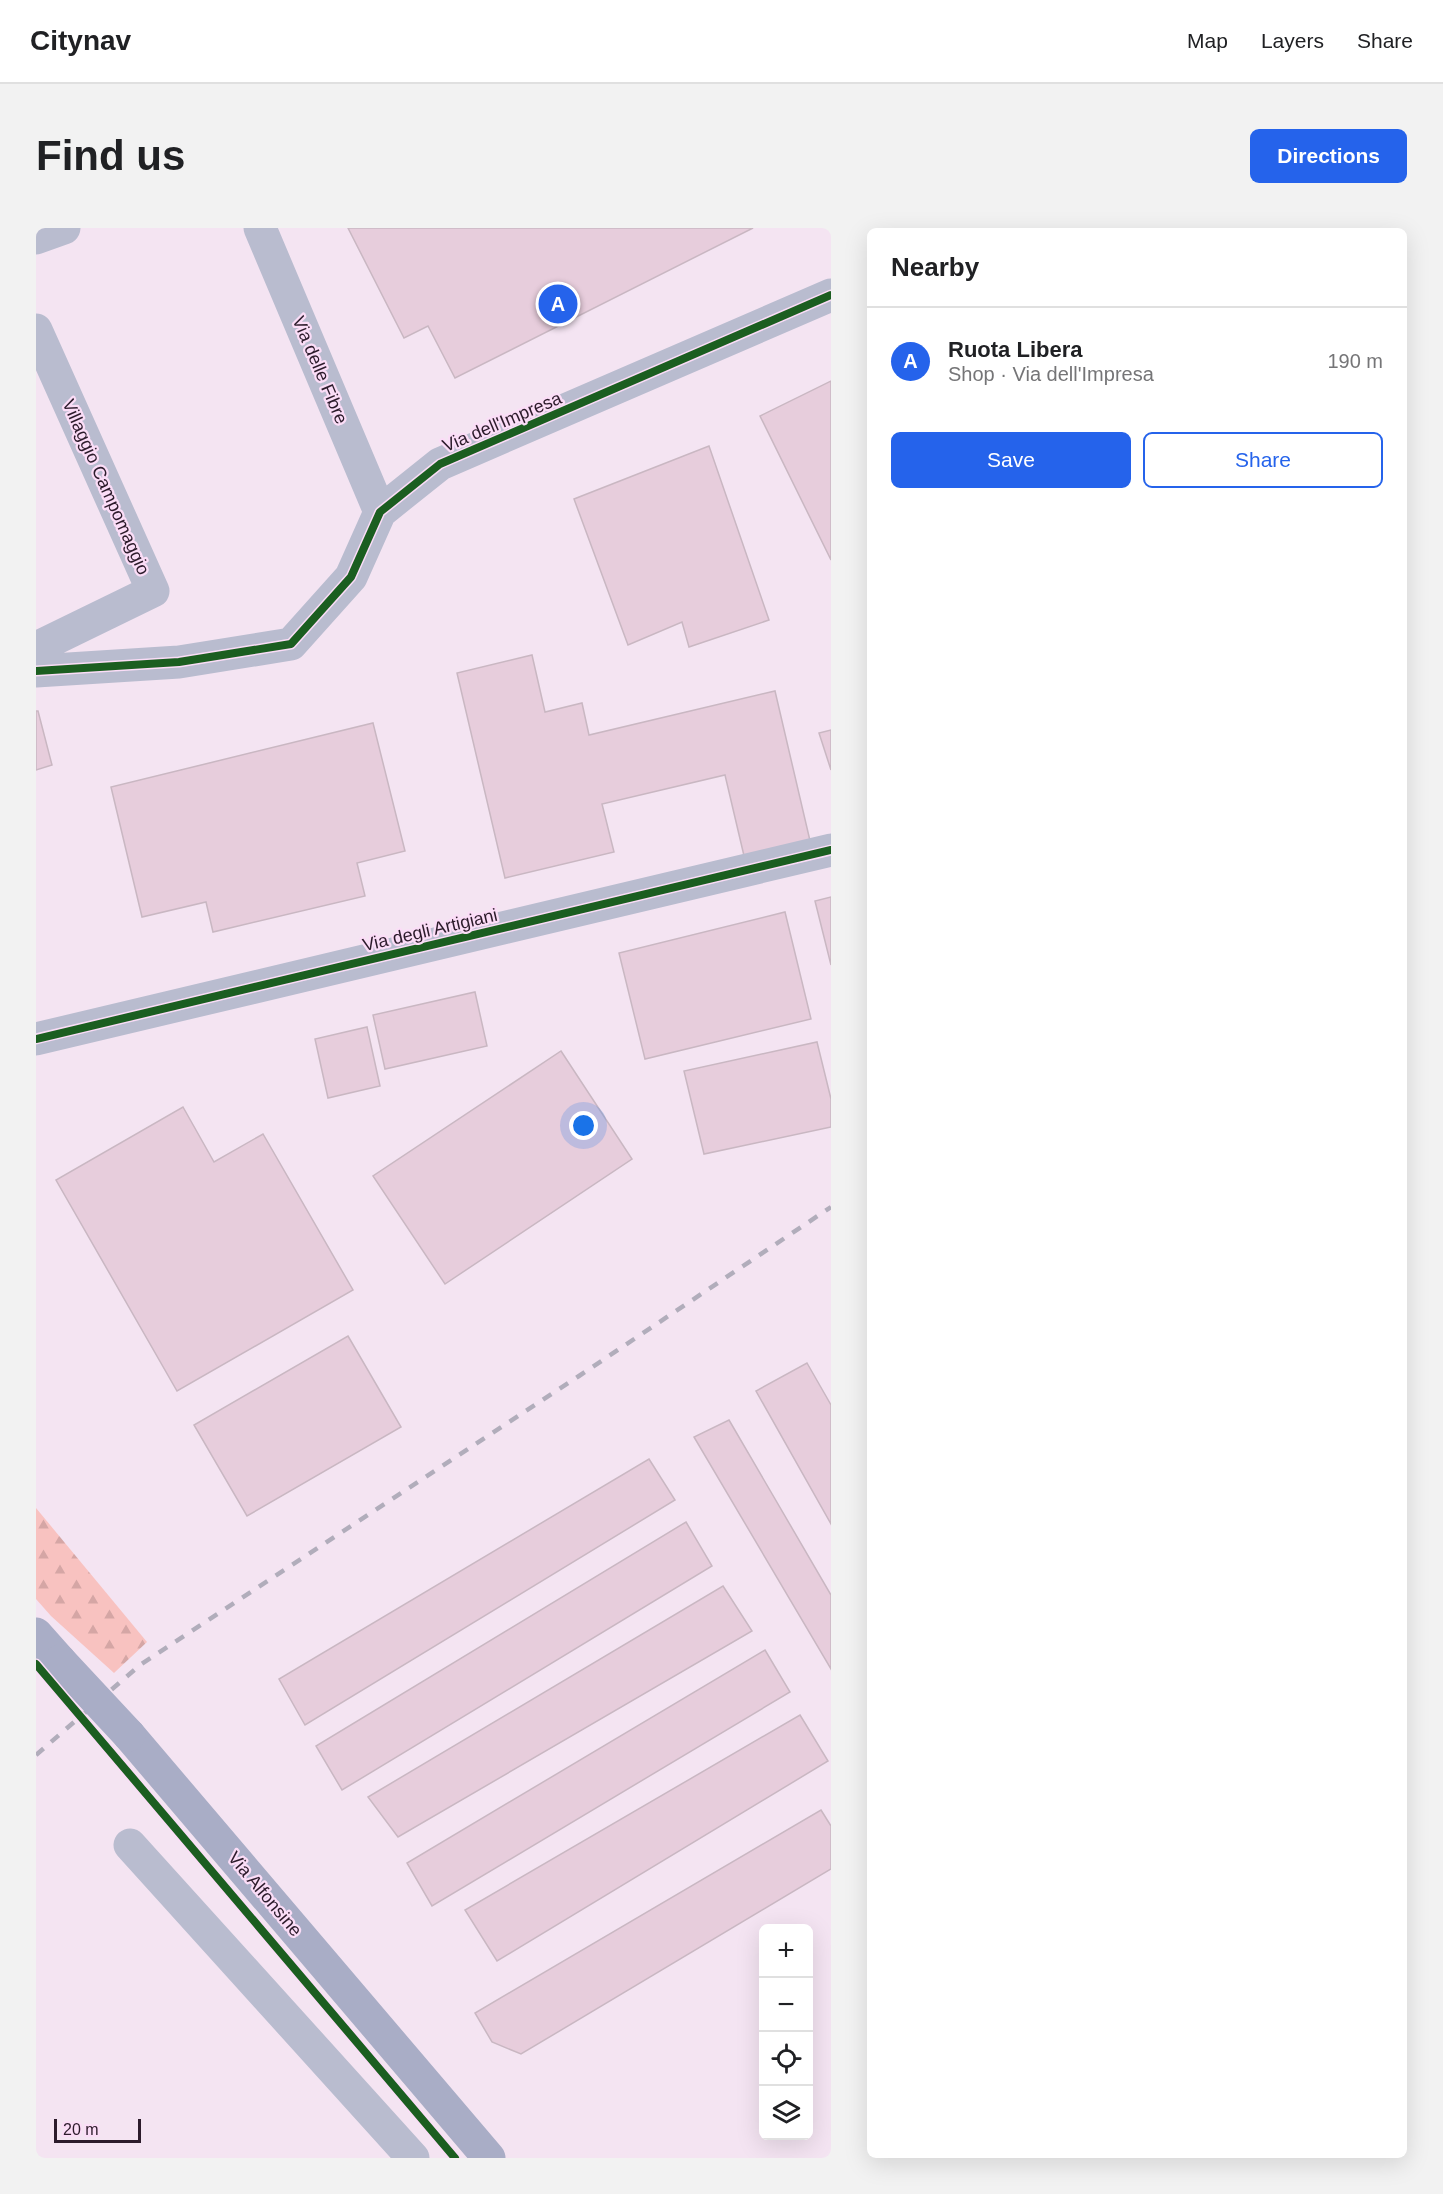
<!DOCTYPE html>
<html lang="en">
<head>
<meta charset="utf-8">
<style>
	:root { --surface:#fff; --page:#f2f2f2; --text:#202124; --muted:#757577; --line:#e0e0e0; --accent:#2563eb }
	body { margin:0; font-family:Arial,sans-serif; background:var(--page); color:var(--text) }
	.controls { position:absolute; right:18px; bottom:18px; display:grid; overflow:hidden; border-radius:9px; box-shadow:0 6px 24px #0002 }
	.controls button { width:54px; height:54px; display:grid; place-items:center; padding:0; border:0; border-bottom:2px solid var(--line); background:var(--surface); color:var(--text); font:30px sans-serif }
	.scale { position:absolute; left:18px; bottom:15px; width:87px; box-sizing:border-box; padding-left:6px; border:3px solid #2c1b2b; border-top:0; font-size:16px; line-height:21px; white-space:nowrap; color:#2c1b2b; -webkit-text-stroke:4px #fbddf7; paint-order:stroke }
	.you { position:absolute; left:548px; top:898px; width:21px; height:21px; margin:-15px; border:4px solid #fff; border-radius:50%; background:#1a73e8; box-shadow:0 0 0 9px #1a73e833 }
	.badge { display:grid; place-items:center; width:39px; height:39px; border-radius:50%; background:var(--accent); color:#fff; font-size:20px; font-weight:700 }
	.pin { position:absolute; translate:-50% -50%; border:3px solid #fff; box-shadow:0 2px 6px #0006 }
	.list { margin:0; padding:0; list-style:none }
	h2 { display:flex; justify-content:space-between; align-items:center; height:78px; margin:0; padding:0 24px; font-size:26px }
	h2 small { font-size:20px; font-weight:400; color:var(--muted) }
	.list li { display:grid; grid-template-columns:39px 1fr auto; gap:18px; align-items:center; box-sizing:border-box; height:108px; padding:0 24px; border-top:2px solid var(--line) }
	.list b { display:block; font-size:22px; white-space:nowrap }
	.list p { margin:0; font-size:20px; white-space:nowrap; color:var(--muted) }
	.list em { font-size:20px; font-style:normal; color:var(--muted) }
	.actions { display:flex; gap:12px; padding:18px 24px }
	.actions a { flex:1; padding:14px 0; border:2px solid var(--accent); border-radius:9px; text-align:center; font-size:21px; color:var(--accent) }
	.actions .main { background:var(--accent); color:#fff }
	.icon { flex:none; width:33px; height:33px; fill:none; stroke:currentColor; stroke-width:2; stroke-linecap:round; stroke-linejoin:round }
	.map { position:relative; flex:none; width:795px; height:1930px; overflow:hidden; border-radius:9px }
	header { display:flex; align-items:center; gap:36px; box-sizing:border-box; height:84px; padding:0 30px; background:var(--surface); border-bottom:2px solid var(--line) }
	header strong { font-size:28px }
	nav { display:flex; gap:33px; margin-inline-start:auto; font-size:21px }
	.intro { display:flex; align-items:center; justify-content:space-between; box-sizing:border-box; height:144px; padding:0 36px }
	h1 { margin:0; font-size:42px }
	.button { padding:15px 27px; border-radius:9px; background:var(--accent); color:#fff; font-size:21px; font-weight:700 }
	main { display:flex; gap:36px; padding:0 36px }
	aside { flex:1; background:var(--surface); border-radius:9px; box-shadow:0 6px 24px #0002 }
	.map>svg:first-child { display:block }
	.forest { fill:url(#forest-firs) }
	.building { fill:#e7cddc; stroke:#c9b7c2; stroke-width:1.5 }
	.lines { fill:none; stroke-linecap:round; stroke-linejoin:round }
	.minor { stroke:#b9bccf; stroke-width:33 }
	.major { stroke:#a9adc6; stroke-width:33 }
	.rail { stroke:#b1adbb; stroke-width:4.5; stroke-dasharray:10 10; stroke-linecap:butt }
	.major-bridge { stroke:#a9adc6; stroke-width:33 }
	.cycleway-casing { stroke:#fbddf7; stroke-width:11 }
	.cycleway { stroke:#1b5e20; stroke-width:8 }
	.labels { text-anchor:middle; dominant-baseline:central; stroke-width:4.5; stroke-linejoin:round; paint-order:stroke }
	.street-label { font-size:18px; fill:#2c1b2b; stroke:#fbddf7 }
</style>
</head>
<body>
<header>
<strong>Citynav</strong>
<nav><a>Map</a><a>Layers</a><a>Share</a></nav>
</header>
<div class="intro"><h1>Find us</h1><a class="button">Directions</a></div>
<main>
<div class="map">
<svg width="795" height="1930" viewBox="0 0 795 1930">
	<defs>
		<pattern id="forest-firs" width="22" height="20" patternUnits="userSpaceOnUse" patternTransform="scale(1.5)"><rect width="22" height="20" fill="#f8c2c0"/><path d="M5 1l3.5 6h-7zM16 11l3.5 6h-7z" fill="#d5a6a5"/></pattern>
	</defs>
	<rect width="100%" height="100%" fill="#f4e4f2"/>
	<!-- forest -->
	<path class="forest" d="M0,1280L111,1414L78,1445L15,1388L0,1371Z"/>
	<!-- building -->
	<path class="building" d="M312,0H717L419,150L392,98L368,110Z
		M795,153V332L724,188Z
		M673,218L733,392L653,419L646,394L592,417L538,271Z
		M496,427L509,484L546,475L553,507L739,463L775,617L709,632L689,547L566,576L578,624L469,650L421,445Z
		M0,483H2L16,537L0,542Z
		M337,495L369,623L321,635L329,668L177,704L170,674L106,689L75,559Z
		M795,502V542L783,505Z
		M795,669V737L779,673Z
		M749,684L775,791L609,831L583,725Z
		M439,764L451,818L349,841L337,787Z
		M331,799L344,858L292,870L279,811Z
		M781,814L795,871V899L668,926L648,843Z
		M525,823L596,931L409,1056L337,948Z
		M147,879L178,934L227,906L317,1062L141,1163L20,952Z
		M312,1108L365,1199L211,1288L158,1197Z
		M771,1135L795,1177V1296L720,1163Z
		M693,1192L795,1367V1441L658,1209Z
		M613,1231L639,1272L269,1497L243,1451Z
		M650,1294L676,1338L306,1562L280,1518Z
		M687,1358L716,1403L362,1609L332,1569Z
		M729,1422L754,1464L396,1678L371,1635Z
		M764,1487L792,1533L461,1733L429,1682Z
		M785,1582L795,1598V1641L485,1826L456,1814L439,1785Z"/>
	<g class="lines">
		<!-- minor -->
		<path class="minor" d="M224,0L344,284
			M0,10L28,0
			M0,102L117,363L0,420
			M0,443L143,434L255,416L315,349L344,284L404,236L795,67
			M0,811L795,622
			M94,1617L377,1930"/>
		<!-- major -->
		<path class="major" d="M0,1406L24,1433
			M93,1507L453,1930"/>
		<!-- rail -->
		<path class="rail" d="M0,1527L104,1437L543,1148L795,979"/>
		<!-- major-bridge -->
		<path class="major-bridge" d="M24,1433L93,1507"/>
		<!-- cycleway casing -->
		<g class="cycleway-casing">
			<path id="cycleway" d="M0,443L143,434L255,416L315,349L344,284L404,236L795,67
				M0,811L795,622
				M0,1436L419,1930"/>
		</g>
		<!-- cycleway -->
		<use href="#cycleway" class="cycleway"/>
	</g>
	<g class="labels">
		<!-- street labels -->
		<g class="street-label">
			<text transform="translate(284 142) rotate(67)">Via delle Fibre</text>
			<text transform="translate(466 194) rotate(-23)">Via dell'Impresa</text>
			<text transform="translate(70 259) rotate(66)">Villaggio Campomaggio</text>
			<text transform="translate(394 702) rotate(-13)">Via degli Artigiani</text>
			<text transform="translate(229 1666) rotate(50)">Via Alfonsine</text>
		</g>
	</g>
</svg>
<div class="controls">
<button>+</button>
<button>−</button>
<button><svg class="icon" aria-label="locate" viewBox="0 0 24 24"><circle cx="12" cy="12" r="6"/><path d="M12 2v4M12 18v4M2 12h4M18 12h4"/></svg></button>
<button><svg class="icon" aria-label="layers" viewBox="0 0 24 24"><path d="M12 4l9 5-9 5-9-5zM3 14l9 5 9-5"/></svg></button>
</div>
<div class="scale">20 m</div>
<div class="you"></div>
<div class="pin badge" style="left:522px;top:76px">A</div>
</div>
<aside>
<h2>Nearby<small></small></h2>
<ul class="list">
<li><span class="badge">A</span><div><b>Ruota Libera</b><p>Shop · Via dell'Impresa</p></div><em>190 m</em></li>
</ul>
<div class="actions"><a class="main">Save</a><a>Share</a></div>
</aside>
</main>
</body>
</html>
